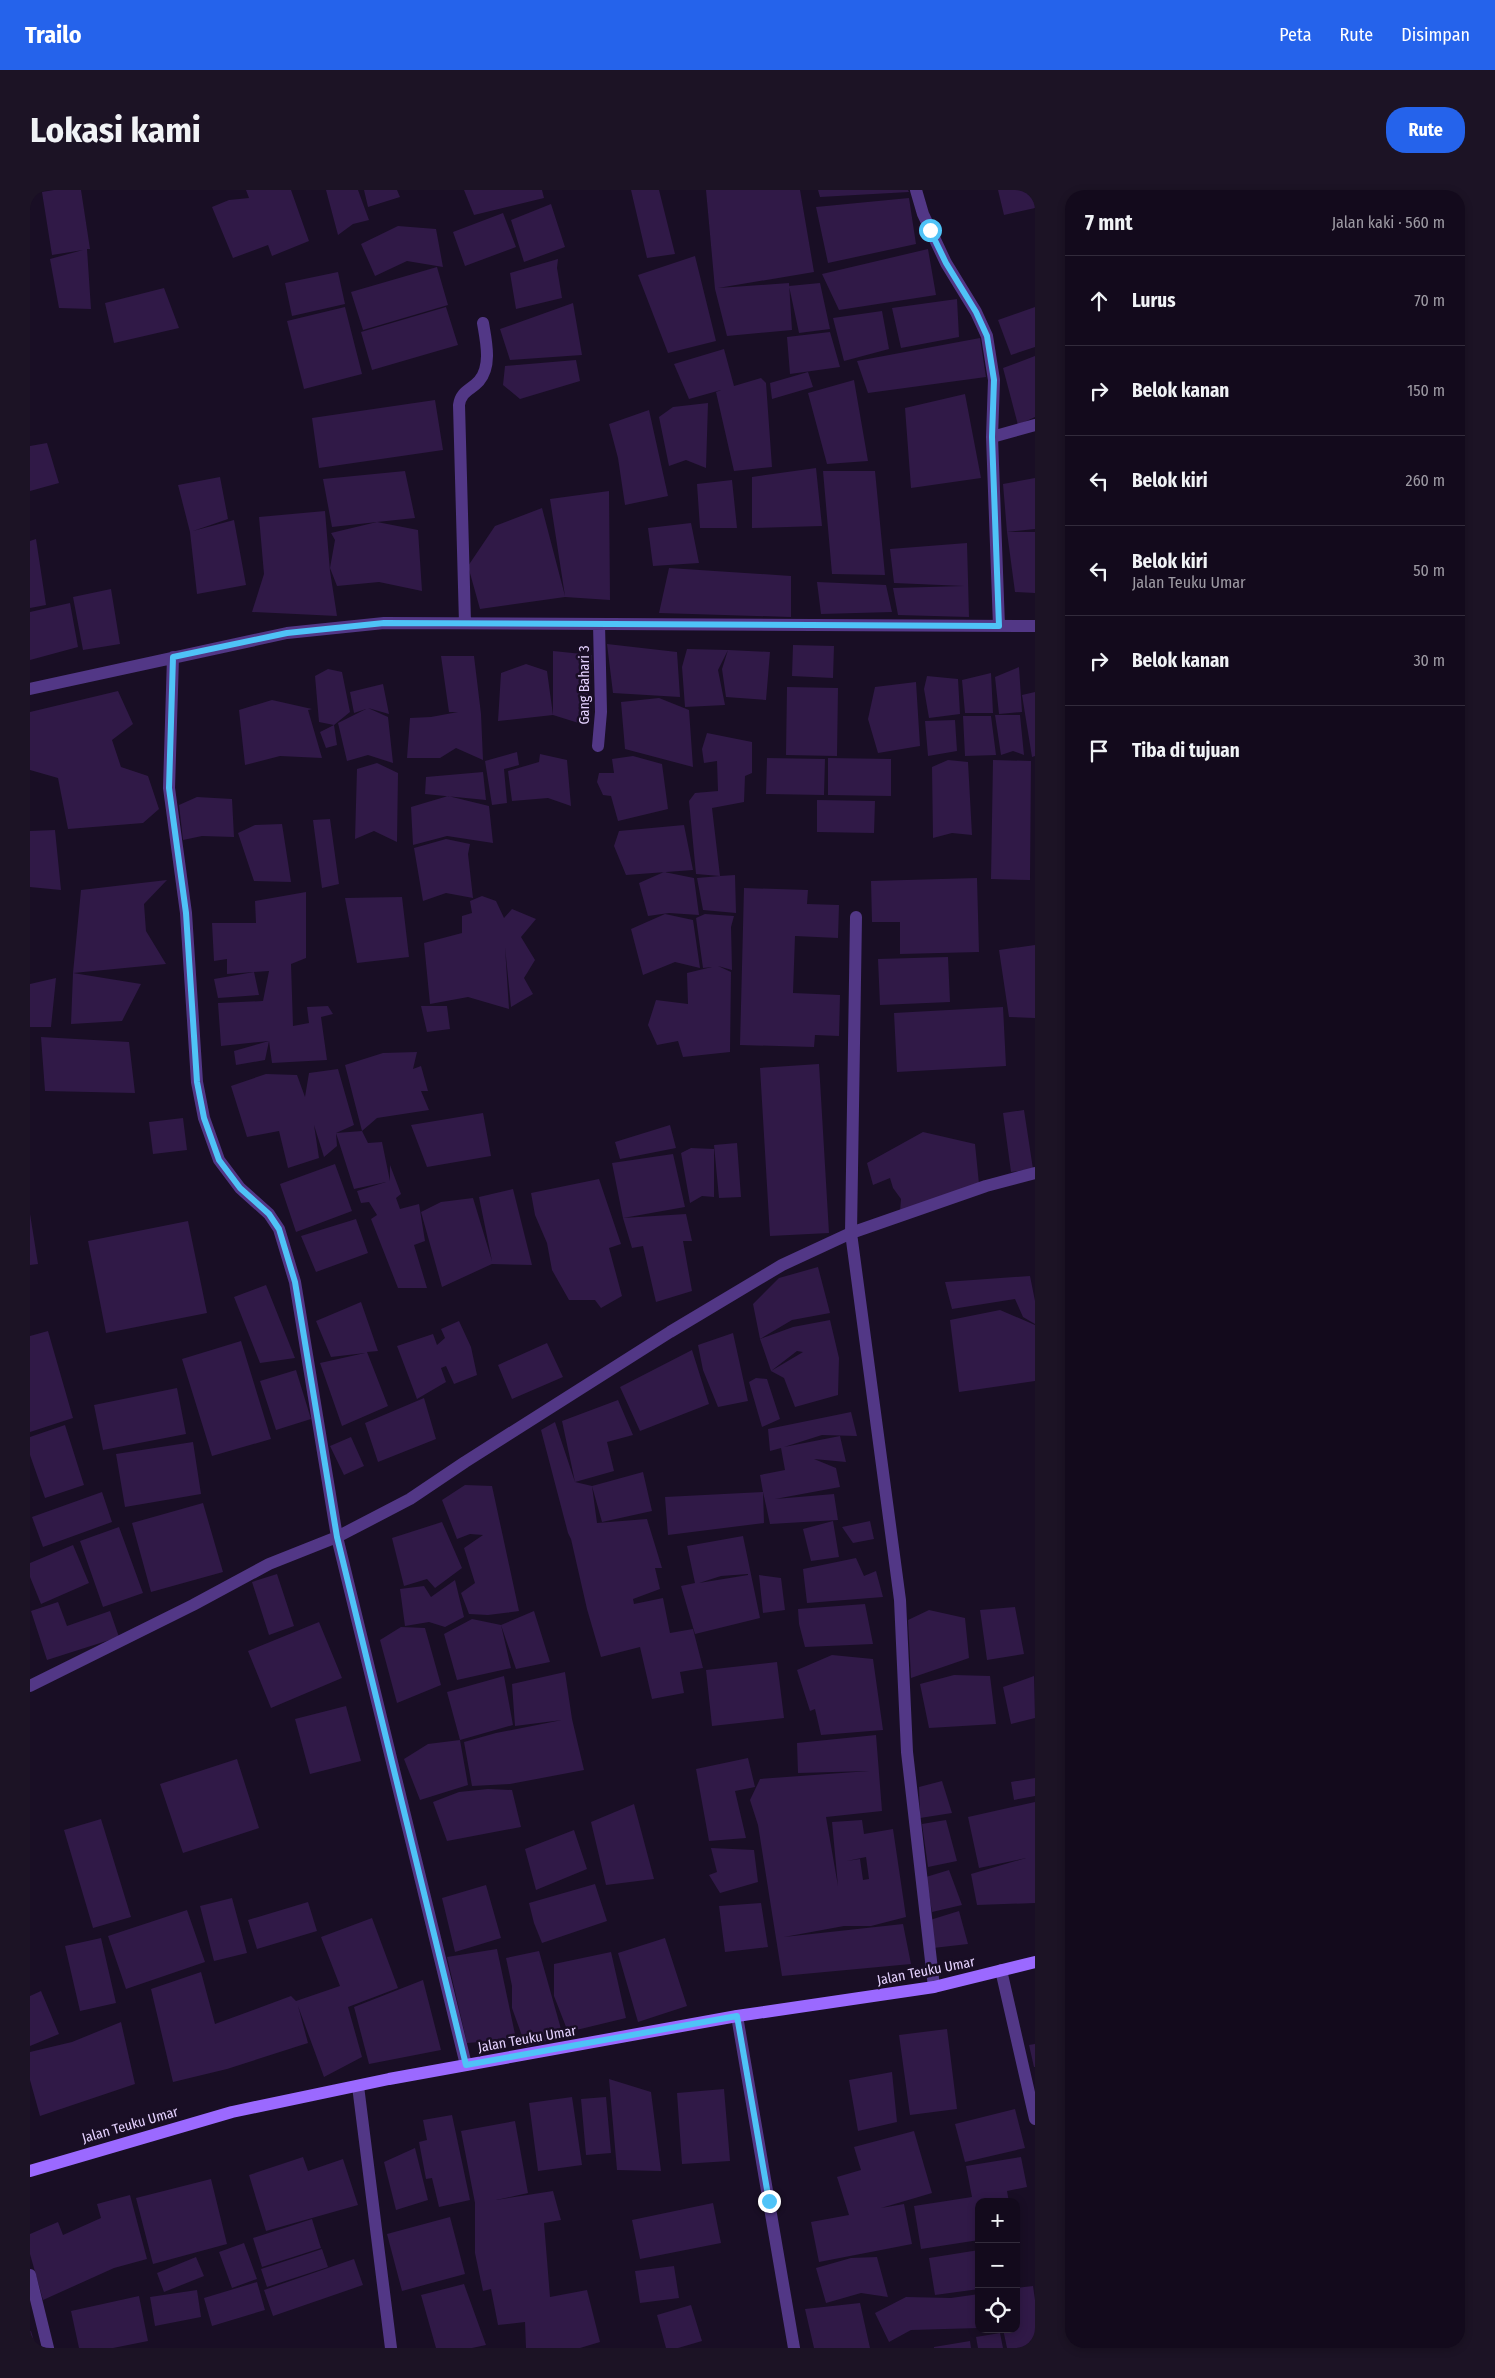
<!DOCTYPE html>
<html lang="id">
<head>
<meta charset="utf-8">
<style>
	:root { --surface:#130a1c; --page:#1c1325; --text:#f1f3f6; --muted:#9d9aa3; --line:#322b3b; --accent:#2563eb }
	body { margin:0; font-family:"Fira Sans Condensed",sans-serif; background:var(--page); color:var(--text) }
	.controls { position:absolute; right:15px; bottom:15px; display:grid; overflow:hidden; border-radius:10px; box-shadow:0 2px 8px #0003 }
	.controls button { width:45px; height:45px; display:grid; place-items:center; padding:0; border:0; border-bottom:1px solid var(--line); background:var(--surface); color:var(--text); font:25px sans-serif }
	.stop { position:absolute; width:15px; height:15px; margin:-11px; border:4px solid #4fc3f7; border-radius:50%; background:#fff }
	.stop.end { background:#4fc3f7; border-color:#fff; box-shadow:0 1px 5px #0008 }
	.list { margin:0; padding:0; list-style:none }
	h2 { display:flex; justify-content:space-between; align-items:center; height:65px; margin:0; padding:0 20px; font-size:21px }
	h2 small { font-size:16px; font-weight:400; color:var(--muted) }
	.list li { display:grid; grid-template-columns:32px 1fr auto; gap:15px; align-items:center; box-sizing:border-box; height:90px; padding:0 20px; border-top:1px solid var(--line) }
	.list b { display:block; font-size:19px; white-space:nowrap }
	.list p { margin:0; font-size:16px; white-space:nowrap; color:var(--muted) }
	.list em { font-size:16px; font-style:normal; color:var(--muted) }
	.icon { flex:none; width:28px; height:28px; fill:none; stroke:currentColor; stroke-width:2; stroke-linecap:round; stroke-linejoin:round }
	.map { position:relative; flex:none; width:1005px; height:2158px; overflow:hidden; border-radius:20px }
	header { display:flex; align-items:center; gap:30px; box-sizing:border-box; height:70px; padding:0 25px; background:var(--accent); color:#fff }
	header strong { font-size:24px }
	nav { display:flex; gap:28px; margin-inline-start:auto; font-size:18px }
	.intro { display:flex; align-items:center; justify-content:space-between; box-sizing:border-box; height:120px; padding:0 30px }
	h1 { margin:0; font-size:35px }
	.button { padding:12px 22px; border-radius:20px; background:var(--accent); color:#fff; font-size:18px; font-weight:700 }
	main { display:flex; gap:30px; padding:0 30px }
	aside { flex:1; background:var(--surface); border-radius:20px; box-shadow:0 2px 8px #0003 }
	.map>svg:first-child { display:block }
	.building { fill:#301947; fill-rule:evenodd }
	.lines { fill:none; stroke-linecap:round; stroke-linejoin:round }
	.street { stroke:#523786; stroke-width:12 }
	.secondary { stroke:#9b69ff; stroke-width:12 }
	.route { stroke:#4fc3f7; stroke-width:6 }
	.labels { text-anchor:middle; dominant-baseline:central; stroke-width:5; stroke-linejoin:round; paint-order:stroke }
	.street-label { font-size:14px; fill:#e5d2ff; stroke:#190e25 }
</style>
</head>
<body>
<header>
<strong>Trailo</strong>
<nav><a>Peta</a><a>Rute</a><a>Disimpan</a></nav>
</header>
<div class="intro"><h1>Lokasi kami</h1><a class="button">Rute</a></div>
<main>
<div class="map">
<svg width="1005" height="2158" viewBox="0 0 1005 2158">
	<rect width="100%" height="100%" fill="#190e25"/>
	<!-- building -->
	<path class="building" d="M24,0H51L60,59H57L61,119L29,118L20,69L53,60L22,65L12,2Z
		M216,0H261L279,51L242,66L238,55L203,68L182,17L199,10L219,8Z
		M296,0H328L339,30L323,34L308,45Z
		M334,0H367L370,7L338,17Z
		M434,0H512L514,8L444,25Z
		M601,0H629L645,64L617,68Z
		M676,0H770L784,82L688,98L759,93L762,140L697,146L685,99Z
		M788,0H878L879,2L790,7Z
		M968,0H1005V18L974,25Z
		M879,8L886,54L798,73L786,17Z
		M521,14L535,57L494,72L481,30Z
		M473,23L486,57L435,76L423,42Z
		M368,36L406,39L413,77L377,71L345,86L331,54Z
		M898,59L906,105L809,120L792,84Z
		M665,66L686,151L638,163L608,85Z
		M528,69L527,78L532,108L486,119L480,83Z
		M407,77L418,115L333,140L321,102Z
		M308,82L315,114L262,126L255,93Z
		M790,93L800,139L769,143L759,96Z
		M134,98L149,138L84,153L75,113Z
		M927,109L929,147L871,158L862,118Z
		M543,113L552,165L480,170L470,139Z
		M315,117L332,184L274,199L257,131Z
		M416,117L428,155L342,180L331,142Z
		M1005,117V157L981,165L968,130Z
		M852,121L859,159L814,171L803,128Z
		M800,142L810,177L760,184L757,147Z
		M950,148L956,187L838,203L827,171Z
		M694,159L704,196L731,188L736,193L742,277L704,281L686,202L691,200L659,209L644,174Z
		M1005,166V227L988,235L973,178Z
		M546,170L550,191L490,209L473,195L475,176Z
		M778,182L783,197L742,209L740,193Z
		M824,190L838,271L797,274L778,203Z
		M935,204L951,288L881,298L875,218Z
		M405,210L413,260L289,278L282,228Z
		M678,213L676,278L656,270L639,276L629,227L643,217Z
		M619,220L638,306L595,315L588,268L579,234Z
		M17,253L29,293L0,301V256Z
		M786,278L792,336L722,338V287Z
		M375,281L385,328L347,332L388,340L392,401L349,392L307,396L300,378L305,350L301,343L347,332L302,337L293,289Z
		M793,281H845L855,385L802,384Z
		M190,287L198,329L163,341L204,330L216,395L167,404L160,342L148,295Z
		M1005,288V339L977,342L973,294Z
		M702,290L707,338H670L667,294Z
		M579,301L580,410L535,407L450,419L438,376L465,336L512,318L535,406L520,309Z
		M295,321L300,381L307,426L222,422L234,384L229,327Z
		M661,333L669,373L623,376L618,338Z
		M977,342H1005V403L985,402Z
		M6,349L16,415L0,418V351Z
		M937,353L939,427L868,425L863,398L934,396L864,393L860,359Z
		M639,378L761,386V427L629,423Z
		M787,392L856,395L862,422L791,424Z
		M81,399L90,454L53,460L43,407Z
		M40,413L48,457L0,470V422Z
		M577,454L647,462L650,507L583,503Z
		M763,455L804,456L803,488L762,486Z
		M657,459L698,460L740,462L736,510L696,507L692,479L698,460L688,480L695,515L655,517L652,477Z
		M523,461L562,465L555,535L523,525Z
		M411,466H444L451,524L453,570L426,558L410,568H377L380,528L401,527L428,522H419Z
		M496,474L517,481L523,525L468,531L471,483Z
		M989,477L992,522L969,524L965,487Z
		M298,479L312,482L320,522L304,535L289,532L285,486Z
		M961,483L963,523H935L932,490Z
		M897,486L928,489L930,524L899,528L894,499Z
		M886,492L890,556L848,563L838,529L845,497Z
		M353,494L359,524L338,518L358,527L363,573L338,565L317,571L308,533L336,519L324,523L320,502Z
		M757,497L808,498L807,566L756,565Z
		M88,501L103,534L82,550L91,577L118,586L129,619L113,633L38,639L28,588L0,580V522Z
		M1005,502V566L1002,567L992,505Z
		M629,508L659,520L663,577L595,559L591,512Z
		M242,510L282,519L278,520L292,568L250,566L215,575L209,520Z
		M965,525H990L994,565L983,561L971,565Z
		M933,526H961L966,565L935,566Z
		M925,530L927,561L898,566L895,531Z
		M304,535L307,555L296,558L290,542Z
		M677,543L722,552V583L715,586L714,612L682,618L690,686L705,685L706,723L673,720L667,688L690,686L666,684L659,611L665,603L688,601L687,571L674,573L672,559Z
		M487,562L489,575L474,579L477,613L462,615L455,571Z
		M510,564L537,570L541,616L518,608L482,611L478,581L509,572Z
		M603,566L632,574L638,619L588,631L581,606L573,605L567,592L569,583H584L582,569Z
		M737,568L795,569L794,605L736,604Z
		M798,568L861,569V606L798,605Z
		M918,570L938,572L942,645L922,643L903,648L902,577Z
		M963,570L1001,571L1000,690L961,689Z
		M347,573L368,583L367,652L344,641L325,649L327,579Z
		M453,582L456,610L395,604L396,587Z
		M418,606L459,616L463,653L417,646L383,655L381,617Z
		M167,607L202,609L204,647L172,646L153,650L149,615Z
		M787,610L845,611L844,643L787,642Z
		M300,629L309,694L292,698L283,630Z
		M252,634L261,692L224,691L208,643L225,635Z
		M654,635L663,680L596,685L584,656L589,641Z
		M25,640L31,700L0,697V641Z
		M416,649L440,654L438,664L443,708L416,703L393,711L384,658Z
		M634,682L664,688L669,725L639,723L618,726L609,693Z
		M947,688L949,762L870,764V732H842L841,691Z
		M137,690L114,714L116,741L136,774L43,783L51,700Z
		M714,698L778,700L777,714L809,715L808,748L765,746L763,803L810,805L809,846L785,845L784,857L710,855Z
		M276,702V768L261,774L263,836L279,833L277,817L298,816L303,824L291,827L297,870L242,873L239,851L235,870L206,875L204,861L239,851L191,856L188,813L233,811L239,781L224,782L229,805L188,808L184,789L224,782L197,784V769L184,771L182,733H226L225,711Z
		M452,706L466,711L474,728L482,719L506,729L491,747L505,770L494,788L503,804L481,817L475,757L479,819L438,807L400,814L394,753L432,743V726L442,723L440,711Z
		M372,707L379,767L327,773L315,708Z
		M635,724L663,730L670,778L645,772L613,785L601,739Z
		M675,724L704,726L701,737L702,780L688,776L701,782L700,862L653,867L648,851L627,855L618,835L626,810L658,814L657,783L682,777L673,778L666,728Z
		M1005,755V828L979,827L969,760Z
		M918,767L920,812L850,815L848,769Z
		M43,783L111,794L92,831L41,834Z
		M26,788L21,837H0V794Z
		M391,816H417L420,839L397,842Z
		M973,817L976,876L867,882L864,823Z
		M11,847L99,852L105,903L15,901Z
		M387,862L383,879L391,876L398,901H391L399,920L347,928L332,941L338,953L352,952L360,991V975L371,1004L366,1008L370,1019L389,1014L395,1051L384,1055L397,1098H368L341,1029L347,1025L339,1012L331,1013L327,1001L356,992L324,999L306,943L332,941L315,875L353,863Z
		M789,874L799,1043L740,1046L730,878Z
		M308,879L324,935L306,943L307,956L294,967L284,935L289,968L258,978L249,941L217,947L201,896L236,884L267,885L275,907L279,883Z
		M994,920L1003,979L981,982L973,923Z
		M453,923L461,966L397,977L381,935Z
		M153,928L157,960L123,964L119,932Z
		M640,935L646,958L590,969L585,952Z
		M893,942L945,954L949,994L870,1022L871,1009L863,998L860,988L843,995L837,973Z
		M707,953L711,1007L689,1008L684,955Z
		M661,958L684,959V1007L672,1006L660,1013L651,963Z
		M643,964L655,1017L593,1028L582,973Z
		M305,974L322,1021L266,1042L250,994Z
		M569,989L591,1054L579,1058L592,1106L571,1118L565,1110H539L522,1080L517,1053L505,1025L501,1003Z
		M483,999L502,1075L462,1074L412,1097L391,1022L411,1012L443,1008L462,1071L449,1007Z
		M0,1024L8,1074L0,1075Z
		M656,1024L662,1051H653L662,1101L626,1112L613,1056L602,1058L593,1028Z
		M326,1029L338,1063L286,1082L271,1046Z
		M158,1031L177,1123L76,1143L58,1051Z
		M788,1077L800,1123L762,1130L730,1149L723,1114L749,1088Z
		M1000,1086L1005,1111V1134L993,1127L985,1109L922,1119L915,1092Z
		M236,1095L265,1168L230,1173L204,1107Z
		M331,1112L348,1161L337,1162L358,1216L312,1236L290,1173L335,1163L301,1167L286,1131Z
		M970,1120L1005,1135V1191L929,1202L920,1130Z
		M800,1130L809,1168L808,1205L765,1217L754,1188L741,1181L773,1162L767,1161L741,1181L730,1149L763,1137Z
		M429,1131L441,1157L447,1185L424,1194L416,1176L411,1178L416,1192L387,1209L367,1156L403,1144L407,1155L415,1148L411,1139Z
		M18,1141L43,1228L0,1242V1146Z
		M703,1143L718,1211L688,1217L673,1180L668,1155Z
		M211,1151L241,1249L182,1266L152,1169Z
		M517,1153L533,1187L482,1209L468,1175Z
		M662,1160L679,1214L610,1241L590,1197Z
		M266,1180L281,1229L246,1240L230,1191Z
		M726,1188L737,1189L750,1229L732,1237L719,1192Z
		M147,1198L156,1244L73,1260L64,1215Z
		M394,1208L406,1249L348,1272L335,1233Z
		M588,1210L603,1245L577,1252L584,1281L545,1292L532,1231Z
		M821,1222L827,1246L792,1245L754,1257L810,1246L816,1272L784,1269L806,1278L810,1297L745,1309L804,1304L808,1330L740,1334L733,1302L734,1333L638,1345L635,1307L733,1302L730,1285L755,1280L751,1258L740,1261L738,1239Z
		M525,1232L545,1292L562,1296L613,1282L622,1321L572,1332L562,1296L567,1333L617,1329L632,1378H625L630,1399L603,1409L604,1414L633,1408L640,1443L663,1439L673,1478L650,1482L654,1503L622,1509L610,1457L571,1467L557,1419L541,1349L538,1343L511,1240Z
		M35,1235L54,1295L15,1308L0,1265V1247Z
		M321,1247L334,1276L314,1285L300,1256Z
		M163,1252L171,1304L95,1317L86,1264Z
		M435,1295L462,1296L489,1421L458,1425L439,1424L431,1403L445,1393L434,1358L453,1345L440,1344L427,1349L412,1310Z
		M72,1302L82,1332L13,1357L2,1327Z
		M173,1313L193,1382L121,1402L102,1333Z
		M803,1331L809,1367L781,1371L773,1339Z
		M840,1331L844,1349L823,1353L812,1337Z
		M412,1332L432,1378L405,1398L397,1389L374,1396L362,1348Z
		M89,1337L113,1403L73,1417L50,1351Z
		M713,1346L730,1428L665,1444L651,1396L665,1393L657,1356ZM718,1384V1385L669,1393L691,1386Z
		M43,1355L59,1393L11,1414L0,1387V1373Z
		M826,1368L834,1386L846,1381L853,1407L777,1413L773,1379Z
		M247,1384L264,1436L239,1445L222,1392Z
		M729,1385L751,1388L755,1420L733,1423Z
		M425,1390L434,1427L415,1437L399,1432L375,1436L370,1399L394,1396L401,1407Z
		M28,1412L37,1436L80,1421L89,1447L17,1470L1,1421Z
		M835,1414L843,1454L775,1457L769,1434L768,1419Z
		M985,1417L994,1464L957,1470L950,1420Z
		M899,1420L935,1428L939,1468L881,1488L878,1430Z
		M504,1421L520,1472L486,1479L471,1435L481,1478L427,1490L414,1444L442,1429L471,1435Z
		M289,1432L312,1488L241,1518L218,1461Z
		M371,1437L395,1438L411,1495L367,1513L350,1450Z
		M802,1465L843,1469L853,1540L791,1545L785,1519L780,1521L767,1480Z
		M747,1472L754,1528L682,1536L676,1480Z
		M535,1482L542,1529L554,1580L480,1594L442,1596L434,1552L466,1543L532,1530L485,1536L482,1494Z
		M924,1485L960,1486L966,1534L899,1538L890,1494Z
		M474,1486L483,1535L430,1550L438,1595L390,1610L374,1569L398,1554L430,1550L417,1502Z
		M1004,1486L1005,1528L981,1534L973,1497Z
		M316,1516L331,1571L280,1584L265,1529Z
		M846,1545L852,1621L796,1627L808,1696L802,1632L832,1630L834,1644L863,1639L876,1727L841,1736H814L754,1747L873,1734L881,1774L752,1786L728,1635L720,1610L730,1589L839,1581L768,1583L767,1553ZM836,1667L839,1689L833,1690L830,1669L817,1671Z
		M718,1568L725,1597L705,1601L716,1648L679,1651L666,1579Z
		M207,1569L229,1638L153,1663L130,1594Z
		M1005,1588V1606L984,1610L981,1592Z
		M912,1591L922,1623L890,1628L889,1597Z
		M458,1599L482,1600L491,1637L417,1651L403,1612L429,1602Z
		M1005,1612V1713L947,1715L941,1684L996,1668L949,1678L938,1627Z
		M604,1614L624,1689L576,1695L561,1632Z
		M71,1629L101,1727L63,1738L34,1640Z
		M916,1630L927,1671L898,1677L892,1634Z
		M544,1640L557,1679L506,1700L495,1659Z
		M681,1658L724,1660L728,1692L690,1703L679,1685L687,1682Z
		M919,1680L932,1715L902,1722L896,1687Z
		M565,1694L577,1731L512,1753L504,1733L499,1713Z
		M456,1695L471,1748L425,1762L412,1708Z
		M202,1708L217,1763L184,1771L170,1716Z
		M278,1712L287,1741L227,1759L218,1730Z
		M731,1713L738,1757L695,1762L689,1716Z
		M157,1720L175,1772L96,1799L78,1746Z
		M929,1721L938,1754L903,1758L900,1730Z
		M342,1728L368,1798L318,1817L332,1867L294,1887L268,1816L278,1853L197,1879L143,1892L121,1799L171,1782L185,1834L261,1806L266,1811L310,1796L291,1747Z
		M71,1748L86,1813L50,1821L35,1756Z
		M635,1748L657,1816L608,1832L588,1763Z
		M467,1759L486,1849L437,1853L417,1767Z
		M509,1761L533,1846L496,1857L482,1818V1796L476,1768Z
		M581,1762L596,1828L538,1842L524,1806V1774Z
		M393,1790L411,1860L339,1874L324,1817Z
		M11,1801L29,1844L0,1856V1806Z
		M91,1832L105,1894L10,1926L0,1890V1862L42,1852Z
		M917,1839L927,1919L880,1925L869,1845Z
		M1005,1854V1877H1004L999,1855Z
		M862,1882L867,1932L828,1941L819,1890Z
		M579,1889L621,1902L631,1981L587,1980Z
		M694,1899L700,1971L652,1974L647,1903Z
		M542,1907L552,1975L508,1981L499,1913Z
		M576,1907L581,1963L556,1965L551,1909Z
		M985,1919L995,1958L935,1972L925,1934Z
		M422,1925L440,2010L409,2017L402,1988L396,1989L389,1952L397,1950L393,1930Z
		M485,1931L498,2003L466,2010L523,2001L531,2030L514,2033L520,2107L557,2100L570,2152L550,2158H496L495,2132L468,2135L461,2099L453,2101L445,2063V2013L431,1941Z
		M884,1941L902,2003L851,2018L874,2014L882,2054L789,2072L781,2032L819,2025L807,1987L831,1980L824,1957Z
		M385,1958L398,2010L366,2020L354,1972Z
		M273,1967L278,1981L313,1969L328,2015L236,2041L219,1985Z
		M991,1967L997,1997L977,2001L979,2012H949V2050L891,2059L884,2016L942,2007L936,1976Z
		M181,1989L197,2054L123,2074L106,2008Z
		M100,2005L117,2069L84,2078L13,2110L0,2064V2044L28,2032L33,2045L71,2028L67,2014Z
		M683,2013L691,2053L610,2069L602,2030Z
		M420,2027L435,2084L372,2101L357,2044Z
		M282,2029L291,2058L232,2077L223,2048Z
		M214,2053L227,2089L202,2098L189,2062Z
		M292,2059L298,2077L237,2097L231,2079Z
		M949,2060V2099L905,2105L899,2068Z
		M166,2067L174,2086L134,2102L127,2083Z
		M847,2067L858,2107L831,2103L796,2113L786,2078L821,2068Z
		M324,2069L333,2095L243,2126L234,2100Z
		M644,2076L649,2108L610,2113L605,2081Z
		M227,2092L235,2120L182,2136L174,2108Z
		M434,2094L456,2155L442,2158H406L391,2105Z
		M1003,2096L1005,2110V2158H977L973,2139H986V2098Z
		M167,2100L171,2127L125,2136L120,2107Z
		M949,2104V2138L881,2140L859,2152L845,2123L876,2107L921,2108Z
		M109,2106L118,2151L83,2158H49L41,2121Z
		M830,2113L840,2158H784L775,2119Z
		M661,2115L672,2151L648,2158H636L627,2125Z
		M0,2141H1L6,2158H0Z
		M970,2143L973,2158H948L946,2147Z
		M940,2151L941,2158H904V2157Z"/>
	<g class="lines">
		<!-- street -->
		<path class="street" d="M886,0L893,24L916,73L946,122L957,146L964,190L962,247L969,436
			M962,247L1005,235
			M435,433L429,215C431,201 441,200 449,191C462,176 456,151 453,133
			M143,467L139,598L156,723L167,892L174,928L189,970L210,998L239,1024L249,1039L265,1092L307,1347L436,1875
			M0,499L257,443L354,433L1005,436
			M568,556L571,522L569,434
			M826,727L821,1043L870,1410L877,1562L904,1797
			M0,1496L163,1415L239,1374L307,1347L380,1309L435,1272L640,1142L752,1075L821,1043L956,996L1005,983
			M971,1780L1005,1929
			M707,1826L764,2158
			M328,1896L361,2158
			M0,2085L18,2158"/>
		<!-- secondary -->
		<path class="secondary" d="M0,1981L202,1922L359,1889L707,1826L904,1797L1005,1772"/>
	</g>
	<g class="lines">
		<!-- route -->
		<path class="route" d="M739,2011L707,1826L436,1875L307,1347L265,1092L249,1039L239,1024L210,998L189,970L174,928L167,892L156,723L139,598L143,467L257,443L354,433L969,436L962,247L964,190L957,146L946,122L916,73L900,40"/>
	</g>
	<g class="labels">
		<!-- street labels -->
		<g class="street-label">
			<text transform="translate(554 495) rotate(-90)">Gang Bahari 3</text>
			<text transform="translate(896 1781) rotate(-11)">Jalan Teuku Umar</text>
			<text transform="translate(497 1849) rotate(-10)">Jalan Teuku Umar</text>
			<text transform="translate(100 1935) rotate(-16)">Jalan Teuku Umar</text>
		</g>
	</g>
</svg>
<div class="controls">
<button>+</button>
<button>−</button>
<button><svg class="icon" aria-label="locate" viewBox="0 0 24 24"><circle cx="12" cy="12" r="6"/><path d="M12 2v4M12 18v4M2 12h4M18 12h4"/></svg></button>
</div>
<div class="stop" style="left:900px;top:40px"></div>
<div class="stop end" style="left:739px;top:2011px"></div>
</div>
<aside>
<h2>7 mnt<small>Jalan kaki · 560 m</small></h2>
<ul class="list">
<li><svg class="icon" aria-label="ahead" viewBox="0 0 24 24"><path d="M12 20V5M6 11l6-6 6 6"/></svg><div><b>Lurus</b></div><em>70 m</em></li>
<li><svg class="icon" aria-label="right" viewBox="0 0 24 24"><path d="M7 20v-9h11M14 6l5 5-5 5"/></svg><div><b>Belok kanan</b></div><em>150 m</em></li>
<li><svg class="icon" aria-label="left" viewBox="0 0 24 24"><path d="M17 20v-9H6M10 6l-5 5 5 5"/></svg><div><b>Belok kiri</b></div><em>260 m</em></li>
<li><svg class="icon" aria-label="left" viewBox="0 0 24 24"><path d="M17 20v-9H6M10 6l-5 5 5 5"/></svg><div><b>Belok kiri</b><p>Jalan Teuku Umar</p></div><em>50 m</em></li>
<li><svg class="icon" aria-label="right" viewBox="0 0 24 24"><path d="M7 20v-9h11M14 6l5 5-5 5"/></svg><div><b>Belok kanan</b></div><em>30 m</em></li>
<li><svg class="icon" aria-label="arrive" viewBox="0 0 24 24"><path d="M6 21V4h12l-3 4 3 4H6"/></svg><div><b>Tiba di tujuan</b></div></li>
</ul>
</aside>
</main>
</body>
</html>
